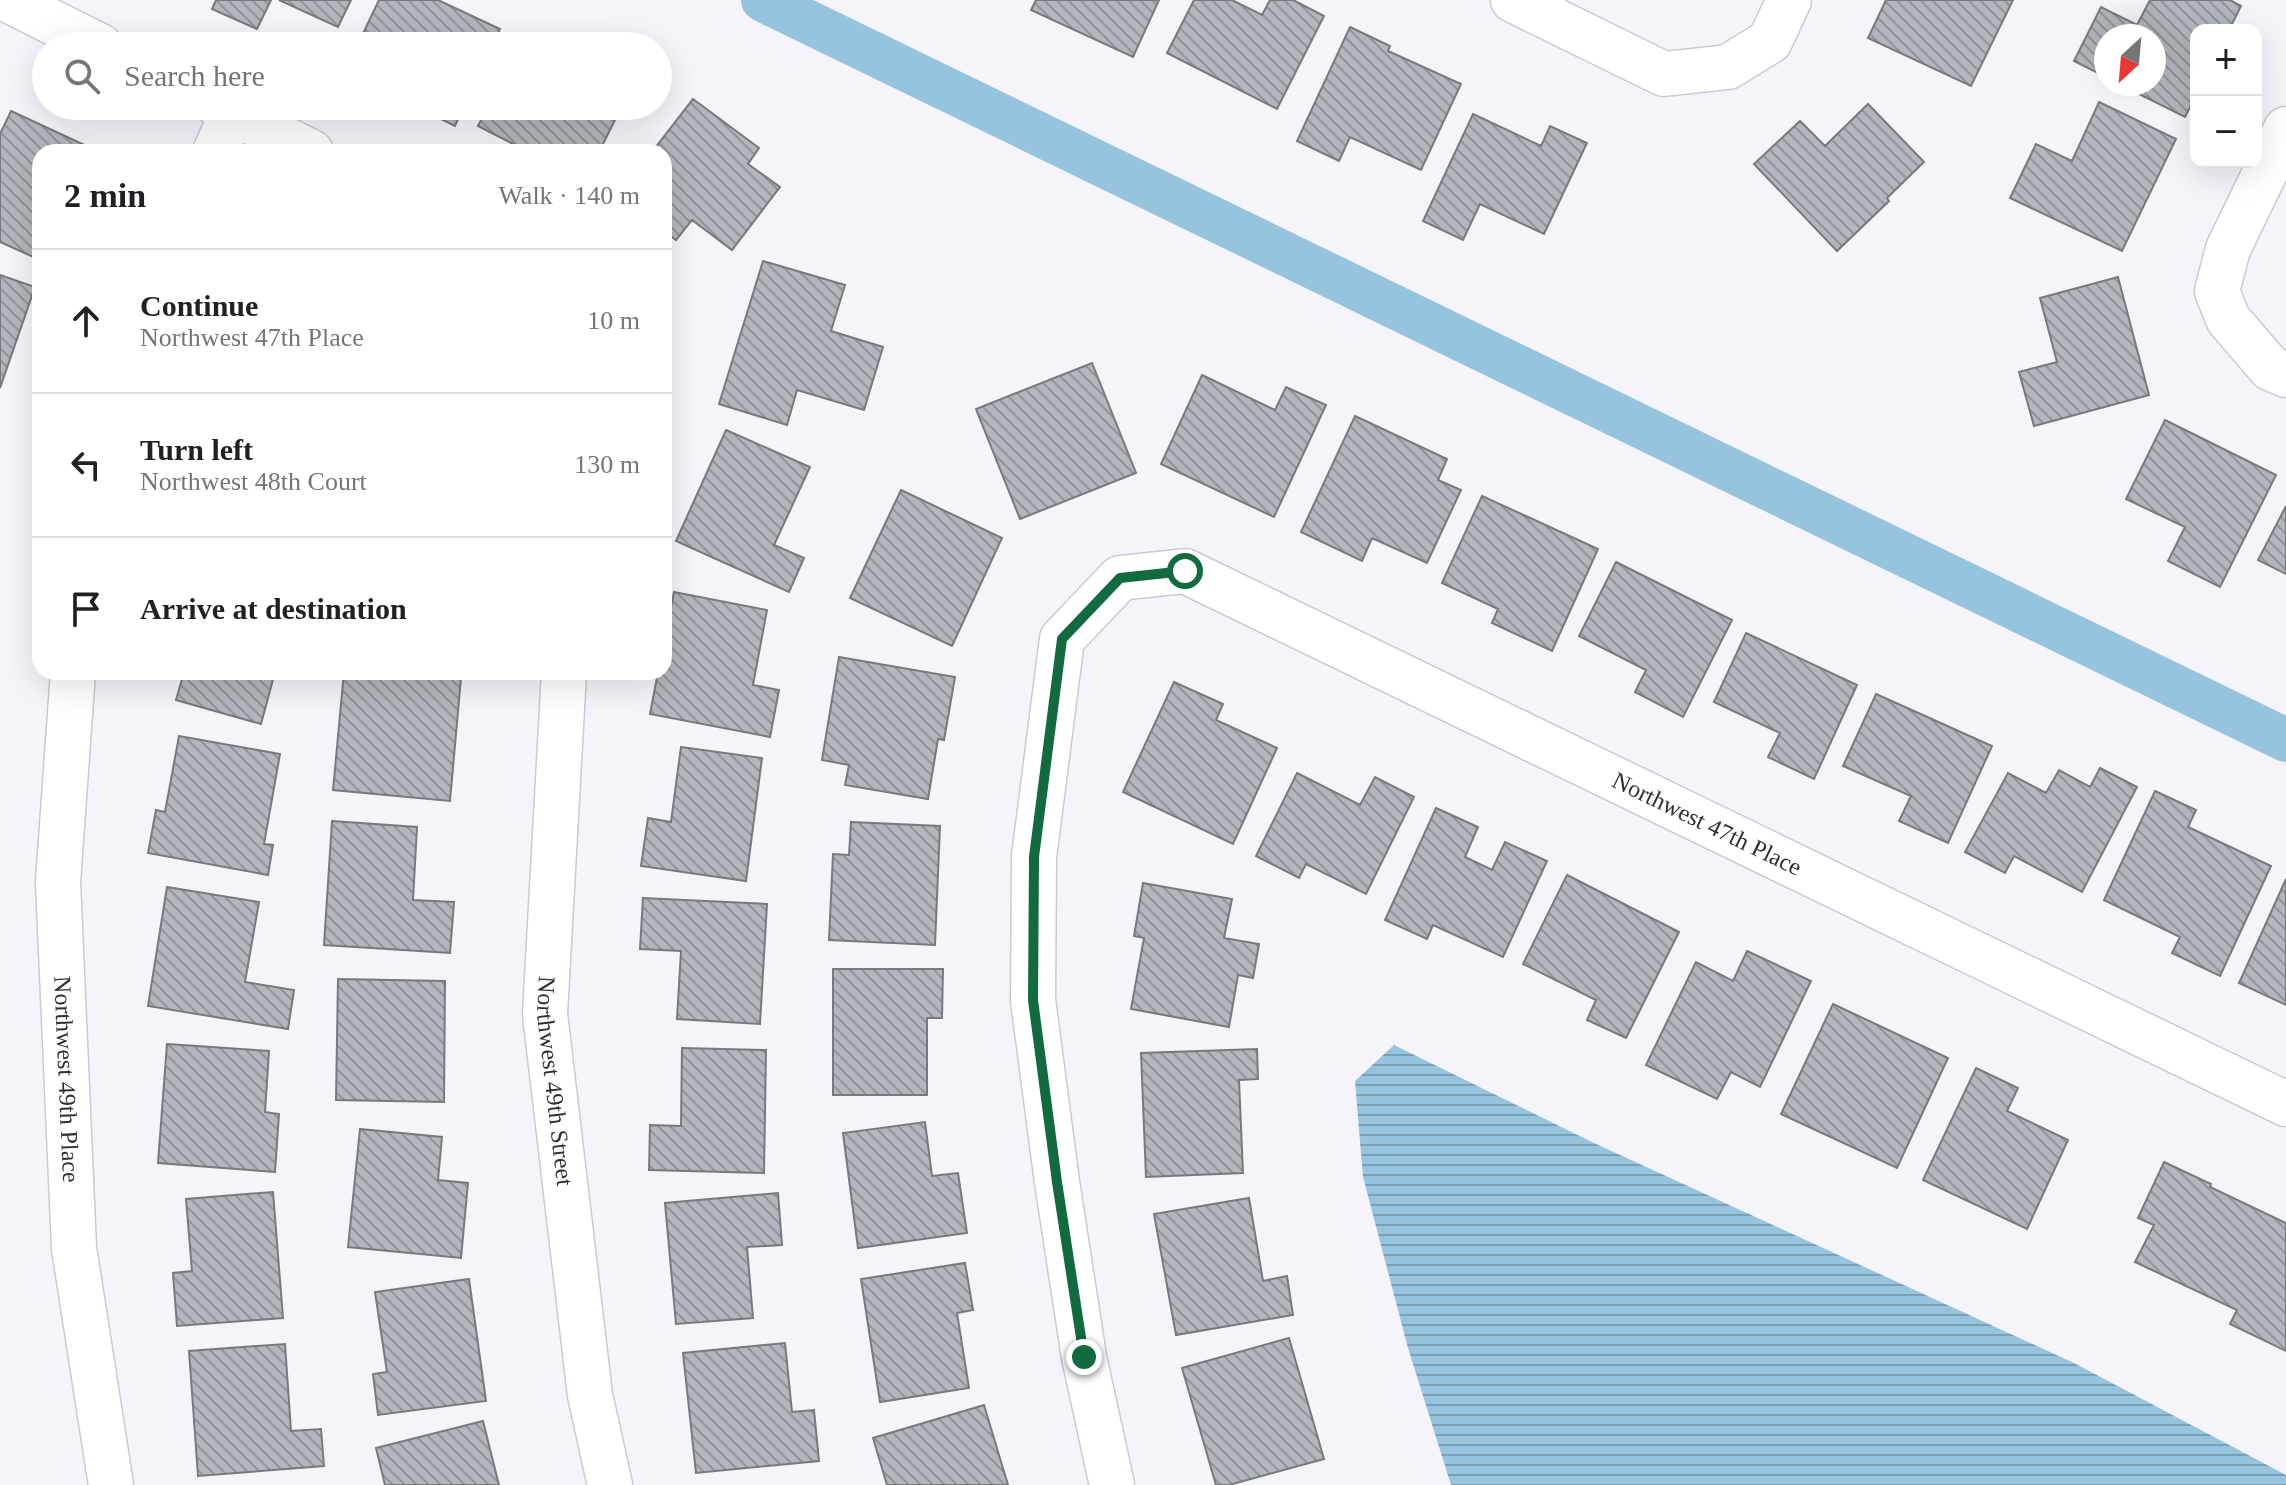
<!DOCTYPE html>
<html lang="en">
<head>
<meta charset="utf-8">
<style>
	:root { --surface:#fff; --page:#f2f2f2; --text:#202124; --muted:#757577; --line:#e0e0e0 }
	body { margin:0; font-family:"Times New Roman",serif; background:var(--page); color:var(--text) }
	.controls { position:absolute; right:24px; top:24px; display:grid; overflow:hidden; border-radius:16px; box-shadow:0 8px 32px #0002 }
	.controls button { width:72px; height:72px; display:grid; place-items:center; padding:0; border:0; border-bottom:2px solid var(--line); background:var(--surface); color:var(--text); font:40px sans-serif }
	.compass { position:absolute; left:2094px; top:24px; width:72px; height:72px; border-radius:50%; background:var(--surface); box-shadow:0 8px 32px #0002; rotate:206deg }
	.stop { position:absolute; width:24px; height:24px; margin:-18px; border:6px solid #116b3e; border-radius:50%; background:#fff }
	.stop.end { background:#116b3e; border-color:#fff; box-shadow:0 2px 8px #0008 }
	.list { margin:0; padding:0; list-style:none }
	h2 { display:flex; justify-content:space-between; align-items:center; height:104px; margin:0; padding:0 32px; font-size:34px }
	h2 small { font-size:26px; font-weight:400; color:var(--muted) }
	.list li { display:grid; grid-template-columns:52px 1fr auto; gap:24px; align-items:center; box-sizing:border-box; height:144px; padding:0 32px; border-top:2px solid var(--line) }
	.list b { display:block; font-size:30px; white-space:nowrap }
	.list p { margin:0; font-size:26px; white-space:nowrap; color:var(--muted) }
	.list em { font-size:26px; font-style:normal; color:var(--muted) }
	.icon { flex:none; width:44px; height:44px; fill:none; stroke:currentColor; stroke-width:2; stroke-linecap:round; stroke-linejoin:round }
	.map { position:relative; flex:none; width:2286px; height:1485px; overflow:hidden }
	.search { position:absolute; background:var(--surface); box-shadow:0 8px 32px #0002; left:32px; top:32px; width:640px; height:88px; display:flex; align-items:center; gap:20px; box-sizing:border-box; padding:0 28px; border-radius:44px; color:var(--muted); font-size:30px }
	.panel { position:absolute; background:var(--surface); box-shadow:0 8px 32px #0002; left:32px; top:144px; width:640px; height:536px; border-radius:24px }
	.map>svg:first-child { display:block }
	.water { fill:url(#water-rules) }
	.lines { fill:none; stroke-linecap:round; stroke-linejoin:round }
	.canal { stroke:#96c4df; stroke-width:44 }
	.building { fill:url(#building-back-hatch); stroke:#767a7f; stroke-width:2 }
	.minor-casing { stroke:#cacad1; stroke-width:47 }
	.minor { stroke:#fff; stroke-width:44 }
	.route { stroke:#116b3e; stroke-width:10 }
	.labels { text-anchor:middle; dominant-baseline:central; stroke-width:7; stroke-linejoin:round; paint-order:stroke }
	.street-label { font-size:24px; fill:#302f32; stroke:#fff }
</style>
</head>
<body>
<div class="map">
<svg width="2286" height="1485" viewBox="0 0 2286 1485">
	<defs>
		<pattern id="water-rules" width="6" height="5" patternUnits="userSpaceOnUse" patternTransform="scale(2)"><rect width="6" height="5" fill="#96c4df"/><path d="M0 2.5h6" fill="none" stroke="#7ba0b5"/></pattern>
		<pattern id="building-back-hatch" width="6" height="6" patternUnits="userSpaceOnUse" patternTransform="scale(2)"><rect width="6" height="6" fill="#b3b6bc"/><path d="M-1 5l2 2M0 0l6 6M5-1l2 2" fill="none" stroke="#929499"/></pattern>
	</defs>
	<rect width="100%" height="100%" fill="#f4f4fa"/>
	<!-- water -->
	<path class="water" d="M1394,1045L1594,1143L2074,1363L2286,1475V1485H1451L1408,1348L1363,1177L1355,1081Z"/>
	<g class="lines">
		<!-- canal -->
		<path class="canal" d="M763,0L2286,740"/>
	</g>
	<!-- building -->
	<path class="building" d="M216,0H271L257,29L212,9Z
		M279,0H351L338,27Z
		M379,0H438L500,29L492,46H357Z
		M1036,0H1159L1133,57L1031,10Z
		M1194,0H1232L1262,15L1270,0H1293L1324,16L1277,109L1167,53Z
		M1886,0H2013L1971,86L1868,38Z
		M2150,0H2230L2241,6L2229,30H2196V95L2185,117L2119,84H2154V36H2106V77L2074,61L2101,7L2137,25Z
		M1350,27L1390,46L1388,51L1461,84L1421,170L1350,137L1339,161L1297,141Z
		M525,34L549,46H519Z
		M693,99L759,148L748,164L780,187L732,250L692,220L676,240L664,231V152H652Z
		M2099,102L2176,139L2122,251L2010,198L2036,144L2072,161Z
		M1868,104L1924,162L1887,198L1889,201L1837,251L1754,164L1800,121L1825,146Z
		M414,106H464L455,126Z
		M488,106H622L599,152H529L478,126Z
		M11,111L91,148L89,152H40V260L0,242V134Z
		M1473,114L1541,146L1550,126L1587,143L1544,234L1480,204L1463,240L1423,221Z
		M763,261L845,285L831,331L883,347L864,410L797,390L787,425L719,404Z
		M0,275L35,287L0,388Z
		M2118,277L2149,395L2034,426L2019,372L2057,362L2040,298Z
		M1092,363L1136,473L1020,519L976,409Z
		M1202,375L1275,410L1286,387L1326,405L1274,517L1161,464Z
		M1355,416L1447,459L1438,480L1461,490L1427,563L1372,538L1362,561L1301,532Z
		M2165,420L2276,475L2220,587L2168,561L2185,527L2126,499Z
		M726,430L810,467L774,545L804,558L789,592L676,541Z
		M901,490L1002,538L952,646L850,598Z
		M1482,496L1598,549L1552,651L1492,623L1498,609L1442,583Z
		M2286,506V574L2258,560Z
		M1616,562L1732,620L1683,717L1635,692L1646,670L1579,636Z
		M674,592L767,610L753,685L779,690L770,737L650,714L658,672H664V643Z
		M1746,633L1857,685L1814,779L1768,757L1780,733L1714,702Z
		M839,657L955,677L944,740L938,739L928,799L845,785L849,765L822,760Z
		M184,672H275L261,724L176,700Z
		M344,672H397L461,678L450,801L333,790Z
		M1174,682L1223,704L1216,720L1277,748L1233,844L1123,792Z
		M1876,694L1992,746L1948,843L1899,821L1911,796L1843,766Z
		M179,736L280,754L264,844L273,845L268,875L148,853L156,810L165,812Z
		M681,747L762,758L746,881L641,866L648,818L671,822Z
		M2100,768L2137,787L2082,892L2014,856L2005,873L1965,852L2008,773L2046,793L2059,770L2090,787Z
		M1297,773L1360,805L1375,777L1414,797L1366,894L1306,864L1299,878L1256,856Z
		M2155,791L2196,810L2188,827L2271,866L2220,976L2172,953L2180,937L2104,900Z
		M1436,808L1478,827L1465,857L1492,870L1505,842L1547,861L1503,957L1433,925L1427,939L1385,920Z
		M332,821L417,827L413,900L454,902L450,953L324,945Z
		M851,822L940,826L935,945L829,940L833,854L849,855Z
		M1567,875L1679,932L1626,1038L1587,1020L1596,1000L1523,964Z
		M2286,879V1005L2239,983Z
		M1143,883L1232,899L1224,938L1259,944L1253,978L1238,975L1229,1027L1131,1009L1144,938L1134,936Z
		M167,887L259,902L245,982L294,990L288,1029L148,1006Z
		M643,898L767,904L760,1024L677,1019L681,951L640,949Z
		M1747,951L1811,981L1760,1087L1731,1072L1717,1099L1646,1065L1696,962L1733,981Z
		M833,969H943L942,1018H927V1095H833Z
		M338,979L445,981L444,1102L336,1100Z
		M1833,1004L1948,1058L1897,1168L1781,1114Z
		M167,1044L269,1051L265,1112L279,1114L275,1172L158,1163Z
		M682,1048L766,1050L764,1173L649,1170L650,1125L681,1126Z
		M1257,1049L1258,1079L1239,1080L1243,1173L1146,1177L1141,1053Z
		M1976,1068L2018,1088L2007,1111L2068,1140L2027,1229L1923,1180Z
		M925,1122L932,1176L958,1173L967,1233L858,1248L843,1133Z
		M360,1129L442,1137L438,1180L468,1183L461,1258L348,1247Z
		M2164,1162L2211,1184L2210,1187L2286,1223V1351L2230,1324L2237,1310L2135,1262L2154,1225L2138,1218Z
		M273,1192L283,1318L177,1326L173,1273L192,1271L186,1199Z
		M778,1193L782,1245L747,1247L753,1318L676,1324L665,1203Z
		M1249,1198L1263,1281L1287,1276L1293,1315L1176,1335L1154,1214Z
		M965,1263L973,1310L957,1313L969,1388L880,1402L861,1279Z
		M469,1279L486,1401L378,1415L373,1374L387,1372L375,1292Z
		M1289,1338L1324,1459L1229,1485H1216L1182,1368Z
		M785,1343L792,1412L814,1410L819,1461L696,1473L683,1353Z
		M285,1344L291,1431L321,1429L324,1466L198,1476L189,1351Z
		M984,1405L1008,1485H887L873,1438Z
		M483,1421L499,1485H385L376,1448Z"/>
	<g class="lines">
		<!-- minor casing -->
		<g class="minor-casing">
			<g id="minor">
				<path d="M8,0L100,46"/>
				<path d="M1513,0L1664,74L1728,67L1770,41L1789,0"/>
				<path d="M219,106L311,152"/>
				<path d="M2286,129L2228,249L2217,291L2228,319L2270,368L2286,375"/>
				<path d="M215,152L232,113"/>
				<path id="s1" d="M73,672L58,882L74,1248L111,1485"/>
				<path id="s2" d="M564,672L545,1014L590,1395L610,1485"/>
				<path id="s3" d="M1112,1485L1084,1357L1057,1182L1033,1000L1034,857L1062,639L1120,578L1185,571L2286,1104"/>
			</g>
		</g>
		<!-- minor -->
		<use href="#minor" class="minor"/>
	</g>
	<g class="lines">
		<!-- route -->
		<path class="route" d="M1084,1357L1057,1182L1033,1000L1034,857L1062,639L1120,578L1185,571"/>
	</g>
	<g class="labels">
		<!-- street labels -->
		<g class="street-label">
			<text stroke="none"><textPath href="#s3" startOffset="1584">Northwest 47th Place</textPath></text>
			<text stroke="none"><textPath href="#s1" startOffset="408">Northwest 49th Place</textPath></text>
			<text stroke="none"><textPath href="#s2" startOffset="410">Northwest 49th Street</textPath></text>
		</g>
	</g>
</svg>
<div class="controls">
<button>+</button>
<button>−</button>
</div>
<svg class="compass" viewBox="-18 -18 36 36"><path d="M0-13l5 13h-10z" fill="#e53935"/><path d="M0 13l5-13h-10z" fill="#757577"/></svg>
<div class="stop" style="left:1185px;top:571px"></div>
<div class="stop end" style="left:1084px;top:1357px"></div>
<div class="search"><svg class="icon" aria-label="search" viewBox="0 0 24 24"><circle cx="10" cy="10" r="6"/><path d="M15 15l6 6"/></svg>Search here</div>
<section class="panel">
<h2>2 min<small>Walk · 140 m</small></h2>
<ul class="list">
<li><svg class="icon" aria-label="ahead" viewBox="0 0 24 24"><path d="M12 20V5M6 11l6-6 6 6"/></svg><div><b>Continue</b><p>Northwest 47th Place</p></div><em>10 m</em></li>
<li><svg class="icon" aria-label="left" viewBox="0 0 24 24"><path d="M17 20v-9H6M10 6l-5 5 5 5"/></svg><div><b>Turn left</b><p>Northwest 48th Court</p></div><em>130 m</em></li>
<li><svg class="icon" aria-label="arrive" viewBox="0 0 24 24"><path d="M6 21V4h12l-3 4 3 4H6"/></svg><div><b>Arrive at destination</b></div></li>
</ul>
</section>
</div>
</body>
</html>
